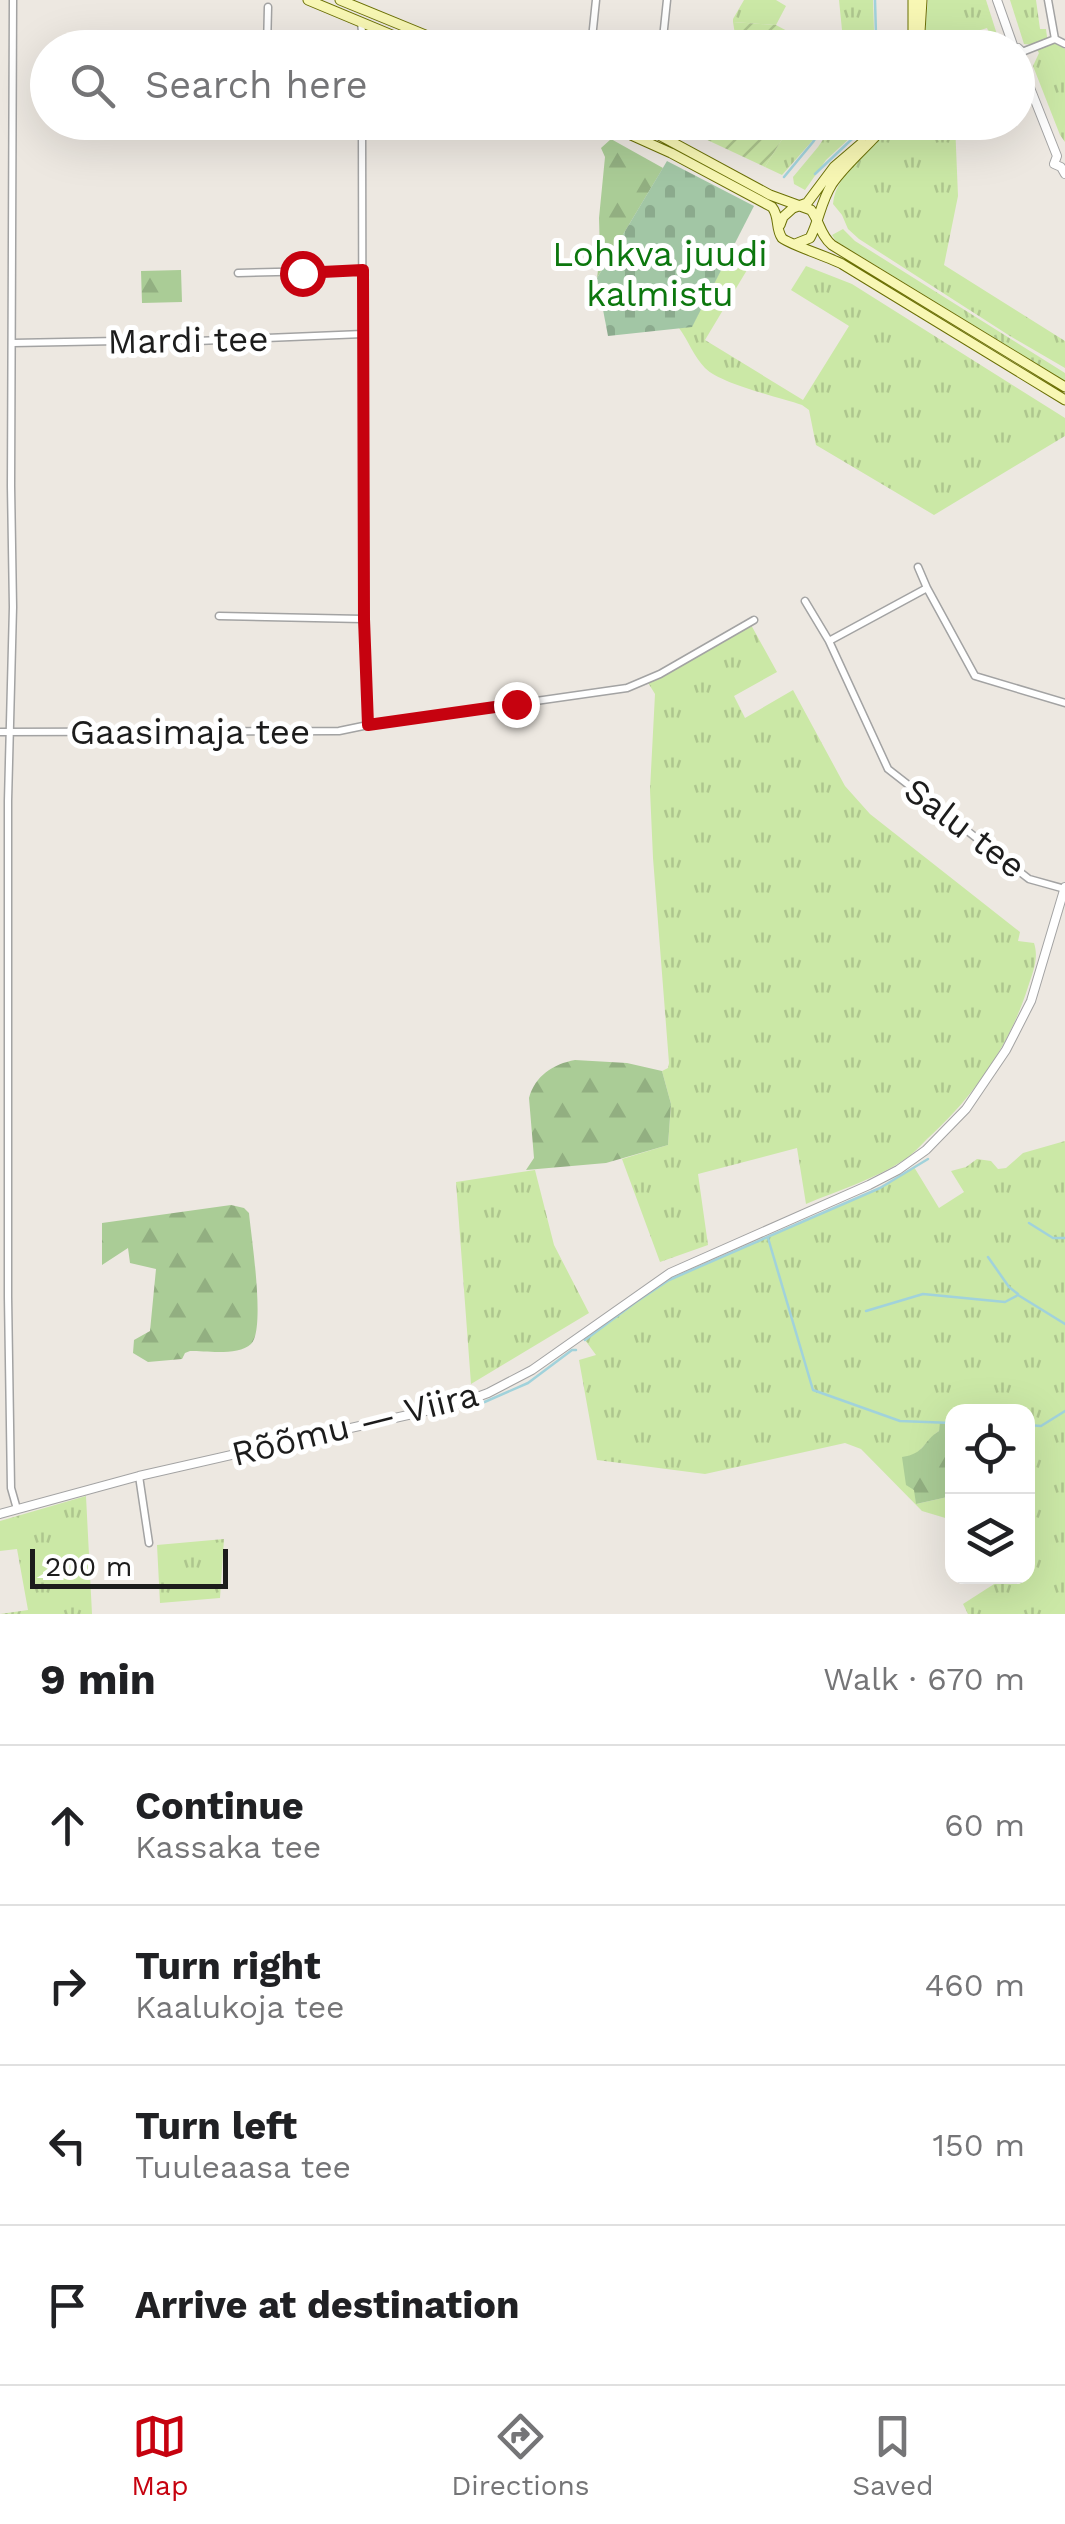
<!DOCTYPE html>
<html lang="en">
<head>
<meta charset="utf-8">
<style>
	:root { --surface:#fff; --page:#f6f6f6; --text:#202124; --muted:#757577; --line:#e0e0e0; --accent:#c6020f }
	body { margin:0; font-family:"Work Sans",sans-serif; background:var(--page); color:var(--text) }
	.controls { position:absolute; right:30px; bottom:30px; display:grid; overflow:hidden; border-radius:20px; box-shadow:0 10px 40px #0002 }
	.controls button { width:90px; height:90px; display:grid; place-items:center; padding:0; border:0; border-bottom:2px solid var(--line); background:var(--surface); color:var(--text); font:50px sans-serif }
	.scale { position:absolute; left:30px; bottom:25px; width:198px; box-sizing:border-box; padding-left:10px; border:5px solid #1c1c1c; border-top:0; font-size:28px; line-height:35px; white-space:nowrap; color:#1c1c1c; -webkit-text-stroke:8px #fff; paint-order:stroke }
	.stop { position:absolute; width:30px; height:30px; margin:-22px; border:8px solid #c6020f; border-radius:50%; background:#fff }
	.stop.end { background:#c6020f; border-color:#fff; box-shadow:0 2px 10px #0008 }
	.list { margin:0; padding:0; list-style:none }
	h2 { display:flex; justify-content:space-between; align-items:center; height:130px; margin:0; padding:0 40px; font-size:42px }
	h2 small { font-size:32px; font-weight:400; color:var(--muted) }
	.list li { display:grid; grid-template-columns:65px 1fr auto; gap:30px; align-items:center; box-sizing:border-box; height:160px; padding:0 40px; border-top:2px solid var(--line) }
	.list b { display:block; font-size:38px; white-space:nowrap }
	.list p { margin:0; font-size:32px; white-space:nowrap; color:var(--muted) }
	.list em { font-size:32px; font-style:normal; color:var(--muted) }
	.icon { flex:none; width:55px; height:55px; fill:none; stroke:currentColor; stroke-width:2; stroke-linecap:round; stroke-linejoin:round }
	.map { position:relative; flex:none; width:1065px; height:1614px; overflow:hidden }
	.search { position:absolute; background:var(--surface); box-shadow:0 10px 40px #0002; left:30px; right:30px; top:30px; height:110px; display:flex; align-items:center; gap:25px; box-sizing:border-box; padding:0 35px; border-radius:55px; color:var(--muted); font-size:38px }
	.sheet { height:770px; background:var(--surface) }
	nav { display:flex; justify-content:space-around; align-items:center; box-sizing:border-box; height:140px; border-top:2px solid var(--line); background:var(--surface); font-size:28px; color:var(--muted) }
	nav a { display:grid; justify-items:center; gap:5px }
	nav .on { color:var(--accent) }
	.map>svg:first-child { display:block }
	.grass { fill:url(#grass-tufts) }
	.forest { fill:url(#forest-firs) }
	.cemetery { fill:url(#cemetery-stones) }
	.garden { fill:url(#garden-furrows) }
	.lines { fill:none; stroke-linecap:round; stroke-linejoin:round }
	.stream { stroke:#a1d2db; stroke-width:2.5 }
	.minor-casing { stroke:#a3a3a3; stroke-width:9 }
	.tertiary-casing { stroke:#a3a3a3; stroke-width:10 }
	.secondary-casing { stroke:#6b7005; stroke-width:11 }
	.minor { stroke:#fff; stroke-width:6 }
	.tertiary { stroke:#fff; stroke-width:8 }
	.secondary { stroke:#f8f7b4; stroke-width:9 }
	.route { stroke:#c6020f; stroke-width:12 }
	.labels { text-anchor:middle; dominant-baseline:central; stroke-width:10; stroke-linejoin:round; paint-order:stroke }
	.park-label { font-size:35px; fill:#0c770e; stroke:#fff }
	.street-label { font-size:35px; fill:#1c1c1c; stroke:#fff }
</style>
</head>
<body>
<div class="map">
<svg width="1065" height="1614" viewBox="0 0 1065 1614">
	<defs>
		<pattern id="grass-tufts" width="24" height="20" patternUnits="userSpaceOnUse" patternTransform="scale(2.5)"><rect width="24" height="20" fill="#cbe8a6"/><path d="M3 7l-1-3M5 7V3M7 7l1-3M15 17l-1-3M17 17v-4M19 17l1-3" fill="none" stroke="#aec68e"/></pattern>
		<pattern id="forest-firs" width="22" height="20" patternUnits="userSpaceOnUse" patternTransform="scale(2.5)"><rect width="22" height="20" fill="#aacc96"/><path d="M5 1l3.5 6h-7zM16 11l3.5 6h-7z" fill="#92af81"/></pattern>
		<pattern id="cemetery-stones" width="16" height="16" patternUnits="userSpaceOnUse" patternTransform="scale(2.5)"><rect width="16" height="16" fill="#a2c6a5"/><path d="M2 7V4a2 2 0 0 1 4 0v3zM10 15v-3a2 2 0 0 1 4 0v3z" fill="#8baa8d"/></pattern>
		<pattern id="garden-furrows" width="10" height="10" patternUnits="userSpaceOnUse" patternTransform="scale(2.5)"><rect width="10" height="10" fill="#cbe8a6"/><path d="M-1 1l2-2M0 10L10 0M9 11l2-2" fill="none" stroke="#aec68e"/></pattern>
	</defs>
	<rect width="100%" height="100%" fill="#ede8e1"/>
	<!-- grass -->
	<path class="grass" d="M744,0H776L786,6L776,25L733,22V19Z
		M839,0H873L874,31L867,47H839L843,40Z
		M928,0H986L1001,47H995L987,28L968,34L973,47H924Z
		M1010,0H1036L1040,29H1046L1047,37L1065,49V142L1060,135L1033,66L1039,53L1034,45L1024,44Z
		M792,123H824L813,140L782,175L765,167Z
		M834,123H866L826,160L805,190L794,184L793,177L818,147Z
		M893,123H955L958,196L944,265L1065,341V368L1010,336L859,239L848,229L842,215L833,204C836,170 876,149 893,123Z
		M843,229L855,241L1065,373V381L836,241L832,235Z
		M730,252L750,265L705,340L803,400L849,326L791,290L806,266L852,284L1065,418V436L934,515L816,445L809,410L802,405C778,397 721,384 705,368C694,357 688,340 679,328L692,326Z
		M750,623L777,672L734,696L745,718L793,690L845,786L870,814L1020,932L1018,941L1034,943C1039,958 1033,972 1028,987C1010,1045 972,1099 927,1139C920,1146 913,1154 904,1160C875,1179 839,1190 806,1204L797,1148L698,1174L708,1245L660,1262L622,1159L668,1145L671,1104L662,1071L668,1068L669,1063L653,858L650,790L655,694L647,681Z
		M1065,1141V1614H968L963,1604L1005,1577L1028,1576V1412H952V1423H941L939,1431C929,1438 924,1448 914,1455L916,1504L952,1496V1520L922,1511L861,1449L845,1443L705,1474L597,1460L579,1360L596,1355L585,1340L636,1302L669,1280L880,1188L914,1167L939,1208L964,1192L951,1171L966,1167L977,1159L991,1161L998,1169L1006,1168L1023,1153Z
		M535,1170L554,1245L589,1313L471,1384L456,1182Z
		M86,1496L92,1614H0L28,1610L17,1549L0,1551V1521Z
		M224,1539L220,1598L160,1603L157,1545Z"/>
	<!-- forest -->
	<path class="forest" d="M611,139L663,168L597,278L600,254L599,218L605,157L601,148Z
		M181,270L182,302L142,303L141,271Z
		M575,1060L627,1063L662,1071L671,1104L668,1145L606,1163L526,1170L534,1158L529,1098C535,1076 553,1064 575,1060Z
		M231,1205L244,1208L249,1213C251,1235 266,1330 251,1344C238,1356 207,1351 190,1351L185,1353L182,1359L148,1362L133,1353L134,1340L150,1331L156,1269L130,1263L128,1248L102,1265V1223Z
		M940,1422L952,1423V1496L916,1504L914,1490L906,1485L902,1457C925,1454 923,1441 939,1431Z"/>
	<!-- cemetery -->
	<path class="cemetery" d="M667,161L754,206L692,327L608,336L597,278Z"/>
	<!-- garden -->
	<path class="garden" d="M733,22L776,25L817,47H737Z
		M713,123V122L792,123L765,167L703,138Z"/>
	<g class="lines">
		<!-- stream -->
		<path class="stream" d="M884,40L897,48
			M869,48L876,35L875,0
			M907,48L909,35
			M815,174L870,122
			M784,177L813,142L826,122
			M1029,1223L1053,1238H1065
			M768,1238L813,1390L900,1421L952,1423
			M988,1257L1009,1287L1018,1294
			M866,1311L923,1294L1005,1302L1018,1295L1065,1324
			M585,1340L636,1302L669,1280L880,1188L928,1159
			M480,1404L528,1383L572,1350H576
			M1028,1425L1041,1426L1065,1411"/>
		<!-- minor casing -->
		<g class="minor-casing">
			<path id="minor" d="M13,0L11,486L13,607L8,801V1297L11,1488L17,1509
				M1048,0L1055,39L1065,44
				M361,23L364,48
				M171,48L166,44L169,36L176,37V48
				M267,48L268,7
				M366,48L374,37L389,34
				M591,48L596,0
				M662,48L667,0
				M1022,52L1055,39
				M362,122L363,619L368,725
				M238,273L363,270
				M13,343L170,340L197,341L363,334
				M927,588L975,676L1065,703
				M805,601L829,641L888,769L1029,879L1065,889
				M219,616L363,619
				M829,641L927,588L918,567
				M0,732L339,731L368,725L627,688L660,674L754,620
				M139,1476L149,1543"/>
		</g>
		<!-- tertiary casing -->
		<g class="tertiary-casing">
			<path id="tertiary" d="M997,0L1014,48
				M1018,48L1022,52L1019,60L1057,156L1054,164L1061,167L1065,174
				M0,1514L139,1476L461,1403L488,1393L532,1370L670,1273L869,1185L898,1170L926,1150L966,1109L1006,1050L1031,1001L1065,887"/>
		</g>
		<!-- secondary casing -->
		<g class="secondary-casing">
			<path id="secondary" d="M308,0L423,48
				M340,0L457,48
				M913,48V0
				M919,48L922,0
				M602,122L671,153L772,207C780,217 775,228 782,238C786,243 831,258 842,264L1065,400
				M635,122L770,195L811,210C820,222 820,235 832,245L1065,387
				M780,225L783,217L793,208L807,203L834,167L862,143
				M795,244L810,238C819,221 821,201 832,184C848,161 871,144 888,122"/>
		</g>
		<!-- minor -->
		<use href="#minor" class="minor"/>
		<!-- tertiary -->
		<use href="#tertiary" class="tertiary"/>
		<!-- secondary -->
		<use href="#secondary" class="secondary"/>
	</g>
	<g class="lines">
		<!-- route -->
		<path class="route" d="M302,273L363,270L364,619L368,725L516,704"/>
	</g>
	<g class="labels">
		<!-- park labels -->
		<g class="park-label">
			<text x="660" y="254">Lohkva juudi<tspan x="660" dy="40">kalmistu</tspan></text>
		</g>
		<!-- street labels -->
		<g class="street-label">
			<text transform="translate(188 340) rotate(-1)">Mardi tee</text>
			<text x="190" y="732">Gaasimaja tee</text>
			<text transform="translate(965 828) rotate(37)">Salu tee</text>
			<text transform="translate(355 1424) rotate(-14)">Rõõmu — Viira</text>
		</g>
	</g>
</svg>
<div class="controls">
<button><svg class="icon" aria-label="locate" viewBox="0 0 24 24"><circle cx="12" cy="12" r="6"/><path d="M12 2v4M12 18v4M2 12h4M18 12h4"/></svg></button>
<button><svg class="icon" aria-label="layers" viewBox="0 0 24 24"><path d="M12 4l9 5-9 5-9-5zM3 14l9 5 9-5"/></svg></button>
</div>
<div class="scale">200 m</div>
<div class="stop" style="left:302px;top:273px"></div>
<div class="stop end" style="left:516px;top:704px"></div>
<div class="search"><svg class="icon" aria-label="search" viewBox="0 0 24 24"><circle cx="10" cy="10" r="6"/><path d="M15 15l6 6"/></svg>Search here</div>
</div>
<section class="sheet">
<h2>9 min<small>Walk · 670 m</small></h2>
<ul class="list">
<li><svg class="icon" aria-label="ahead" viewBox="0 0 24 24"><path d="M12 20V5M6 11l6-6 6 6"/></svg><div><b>Continue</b><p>Kassaka tee</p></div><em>60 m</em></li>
<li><svg class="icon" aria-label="right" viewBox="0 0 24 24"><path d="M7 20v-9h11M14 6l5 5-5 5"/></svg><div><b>Turn right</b><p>Kaalukoja tee</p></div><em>460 m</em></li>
<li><svg class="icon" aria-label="left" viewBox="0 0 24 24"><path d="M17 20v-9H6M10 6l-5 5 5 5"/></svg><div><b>Turn left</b><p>Tuuleaasa tee</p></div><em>150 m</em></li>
<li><svg class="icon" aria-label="arrive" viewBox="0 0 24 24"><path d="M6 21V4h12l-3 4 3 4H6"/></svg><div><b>Arrive at destination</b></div></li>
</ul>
</section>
<nav>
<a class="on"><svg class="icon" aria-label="map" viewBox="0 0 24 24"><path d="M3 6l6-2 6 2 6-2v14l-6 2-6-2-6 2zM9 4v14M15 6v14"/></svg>Map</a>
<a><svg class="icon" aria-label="directions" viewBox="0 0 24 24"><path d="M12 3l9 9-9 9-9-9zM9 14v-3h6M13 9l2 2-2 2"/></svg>Directions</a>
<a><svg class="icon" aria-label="saved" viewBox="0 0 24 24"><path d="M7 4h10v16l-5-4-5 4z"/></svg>Saved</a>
</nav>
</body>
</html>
